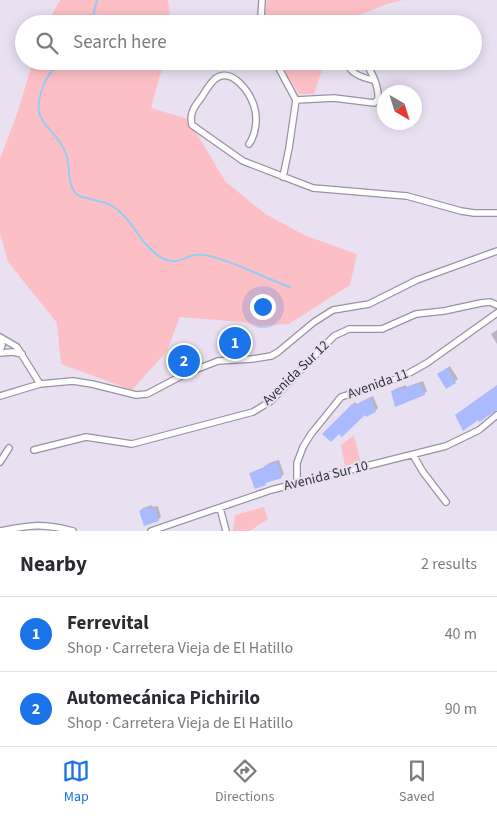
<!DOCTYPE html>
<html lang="en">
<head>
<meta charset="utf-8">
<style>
	:root { --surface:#fff; --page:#f7f7f7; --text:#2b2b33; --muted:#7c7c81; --line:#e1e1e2; --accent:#1a73e8 }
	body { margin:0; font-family:"Source Sans 3",sans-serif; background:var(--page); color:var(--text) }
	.compass { position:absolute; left:377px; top:85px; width:45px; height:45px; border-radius:50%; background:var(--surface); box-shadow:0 2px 12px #0003; rotate:141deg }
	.you { position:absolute; left:262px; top:306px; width:18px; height:18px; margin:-12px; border:4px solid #fff; border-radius:50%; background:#1a73e8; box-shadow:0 0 0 8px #1a73e833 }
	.badge { display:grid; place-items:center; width:32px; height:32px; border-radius:50%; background:var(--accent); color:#fff; font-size:16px; font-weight:700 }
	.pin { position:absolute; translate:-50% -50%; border:2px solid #fff; box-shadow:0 1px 5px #0006 }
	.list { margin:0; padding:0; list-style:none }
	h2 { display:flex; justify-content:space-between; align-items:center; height:65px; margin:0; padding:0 20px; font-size:21px }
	h2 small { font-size:16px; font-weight:400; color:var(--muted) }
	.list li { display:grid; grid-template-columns:32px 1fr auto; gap:15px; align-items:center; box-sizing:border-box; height:75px; padding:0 20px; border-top:1px solid var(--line) }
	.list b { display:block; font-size:19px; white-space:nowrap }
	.list p { margin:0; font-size:16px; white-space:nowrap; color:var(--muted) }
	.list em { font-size:16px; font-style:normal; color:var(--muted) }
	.icon { flex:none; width:28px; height:28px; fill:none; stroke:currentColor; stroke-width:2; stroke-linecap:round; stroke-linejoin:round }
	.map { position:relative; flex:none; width:497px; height:531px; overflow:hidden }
	.search { position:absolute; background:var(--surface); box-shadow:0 2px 12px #0003; left:15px; right:15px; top:15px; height:55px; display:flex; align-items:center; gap:12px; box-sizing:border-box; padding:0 18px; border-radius:28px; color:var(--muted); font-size:19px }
	.sheet { height:215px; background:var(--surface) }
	nav { display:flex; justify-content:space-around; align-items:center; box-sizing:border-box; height:70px; border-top:1px solid var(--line); background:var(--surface); font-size:14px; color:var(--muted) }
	nav a { display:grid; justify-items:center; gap:2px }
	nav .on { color:var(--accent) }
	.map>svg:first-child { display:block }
	.green { fill:#fdbfc6 }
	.shadow { fill:#0003 }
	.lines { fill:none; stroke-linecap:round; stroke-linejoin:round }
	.stream { stroke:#96ccf4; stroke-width:2 }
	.building { fill:#a9baff }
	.minor-casing { stroke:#9992a2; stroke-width:8 }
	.minor { stroke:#fff; stroke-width:5.5 }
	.labels { text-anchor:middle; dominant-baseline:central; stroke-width:4.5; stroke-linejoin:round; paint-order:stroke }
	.street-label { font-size:14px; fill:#353239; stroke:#e9e1f2 }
</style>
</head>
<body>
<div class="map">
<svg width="497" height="531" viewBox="0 0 497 531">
	<rect width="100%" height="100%" fill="#e9e1f2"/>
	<!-- green -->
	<path class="green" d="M60,0H168L171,24H47Z
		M267,0H403L387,4L347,20L344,24H266L264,18Z
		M33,61H164L151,108L188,119L225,181L264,213L304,235L357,254L350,285L289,324L260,326L241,322L180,317L167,351L132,390L61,364L57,323L8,262L0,233V159L18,111Z
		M282,61H325L314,94H299L287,75Z
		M354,435L361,463L345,466L341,445Z
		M264,507L268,519L250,531H233L235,515Z"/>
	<!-- shadow -->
	<path class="shadow" d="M497,330V344L491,334Z
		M450,366L458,379L447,387L438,374Z
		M423,381L427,391L424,394L392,392L395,389L406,385V387Z
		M373,396L378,408L375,411L365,413L339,432L324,434L355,402L357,404Z
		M279,460L284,474L281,477L268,481L265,484L251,474L254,471L265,467L269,463Z
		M152,505L153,507L158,506L161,517L158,520L140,511L143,508Z"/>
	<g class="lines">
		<!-- stream -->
		<path class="stream" d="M96,24L94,12L97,0
			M64,61C54,66 47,76 43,87C28,126 55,124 66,154C71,167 66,182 76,194C81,199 103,200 112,206C133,218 140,246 162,258C180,268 188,251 205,255C235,261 261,277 290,287"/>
	</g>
	<!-- building -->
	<path class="building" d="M447,368L456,383L446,389L437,374Z
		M420,383L425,395L395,407L391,391L403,388V389Z
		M497,385V410L479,422L478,420L463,431L455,415Z
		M370,397L376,412L366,417L365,415L342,437L339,434L331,442L322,434L352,404L354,406Z
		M277,462L282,478L265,483L266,485L255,489L249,473L265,468L264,466Z
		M149,507L150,509L155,508L159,521L144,526L139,511Z"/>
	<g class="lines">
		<!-- minor casing -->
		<g class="minor-casing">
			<path id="minor" d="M262,0L261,19L263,24
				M275,61L296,100L289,148L283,177
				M348,61L347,64C351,73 363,78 373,80
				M296,100L334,98L374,103L378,99C379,87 372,71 364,61
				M249,144C256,134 258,118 254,106C250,93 232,66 215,79C210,83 205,92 201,98C194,107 189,114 192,125L243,161L313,188L407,196L461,211L474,213H497
				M0,337L17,347L40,384
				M0,338L2,345L0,351
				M0,353L13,352L22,354
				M0,396L40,384L73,381L92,384L136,395L147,394L187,373L218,361L252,359L271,356L278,352L314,322L333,310L369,304L417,280L497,251
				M34,450L86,437L132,444L253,412L271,401L334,336L349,329H382L416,314L444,311L481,303L490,302L497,305
				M413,455L423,472L446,502
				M0,462L9,448
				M297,483V463L303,447L311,434L341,397L402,377L427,363L497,313
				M220,508L226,531
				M0,531C30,525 43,523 73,531
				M151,531L271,490L446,446L479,430L497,415"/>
		</g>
		<!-- minor -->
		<use href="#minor" class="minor"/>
	</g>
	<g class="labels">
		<!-- street labels -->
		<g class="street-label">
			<text transform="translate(296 373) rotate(-44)">Avenida Sur 12</text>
			<text transform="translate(378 384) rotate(-20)">Avenida 11</text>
			<text transform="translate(326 476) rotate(-14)">Avenida Sur 10</text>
		</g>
	</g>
</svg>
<svg class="compass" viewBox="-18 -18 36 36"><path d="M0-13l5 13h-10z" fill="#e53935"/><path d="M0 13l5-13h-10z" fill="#7c7c81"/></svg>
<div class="you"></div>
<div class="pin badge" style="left:235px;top:343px">1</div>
<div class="pin badge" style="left:184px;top:361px">2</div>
<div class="search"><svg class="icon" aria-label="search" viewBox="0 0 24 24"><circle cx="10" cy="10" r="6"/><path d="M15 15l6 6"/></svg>Search here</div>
</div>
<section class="sheet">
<h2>Nearby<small>2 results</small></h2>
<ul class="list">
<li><span class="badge">1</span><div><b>Ferrevital</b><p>Shop · Carretera Vieja de El Hatillo</p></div><em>40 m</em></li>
<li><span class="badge">2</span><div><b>Automecánica Pichirilo</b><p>Shop · Carretera Vieja de El Hatillo</p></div><em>90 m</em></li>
</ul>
</section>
<nav>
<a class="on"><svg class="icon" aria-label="map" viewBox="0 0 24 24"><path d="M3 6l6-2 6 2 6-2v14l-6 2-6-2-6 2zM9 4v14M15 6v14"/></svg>Map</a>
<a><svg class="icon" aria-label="directions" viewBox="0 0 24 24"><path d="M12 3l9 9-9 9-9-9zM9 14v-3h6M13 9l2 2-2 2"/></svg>Directions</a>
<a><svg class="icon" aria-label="saved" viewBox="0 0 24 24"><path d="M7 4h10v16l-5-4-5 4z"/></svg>Saved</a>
</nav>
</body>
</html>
